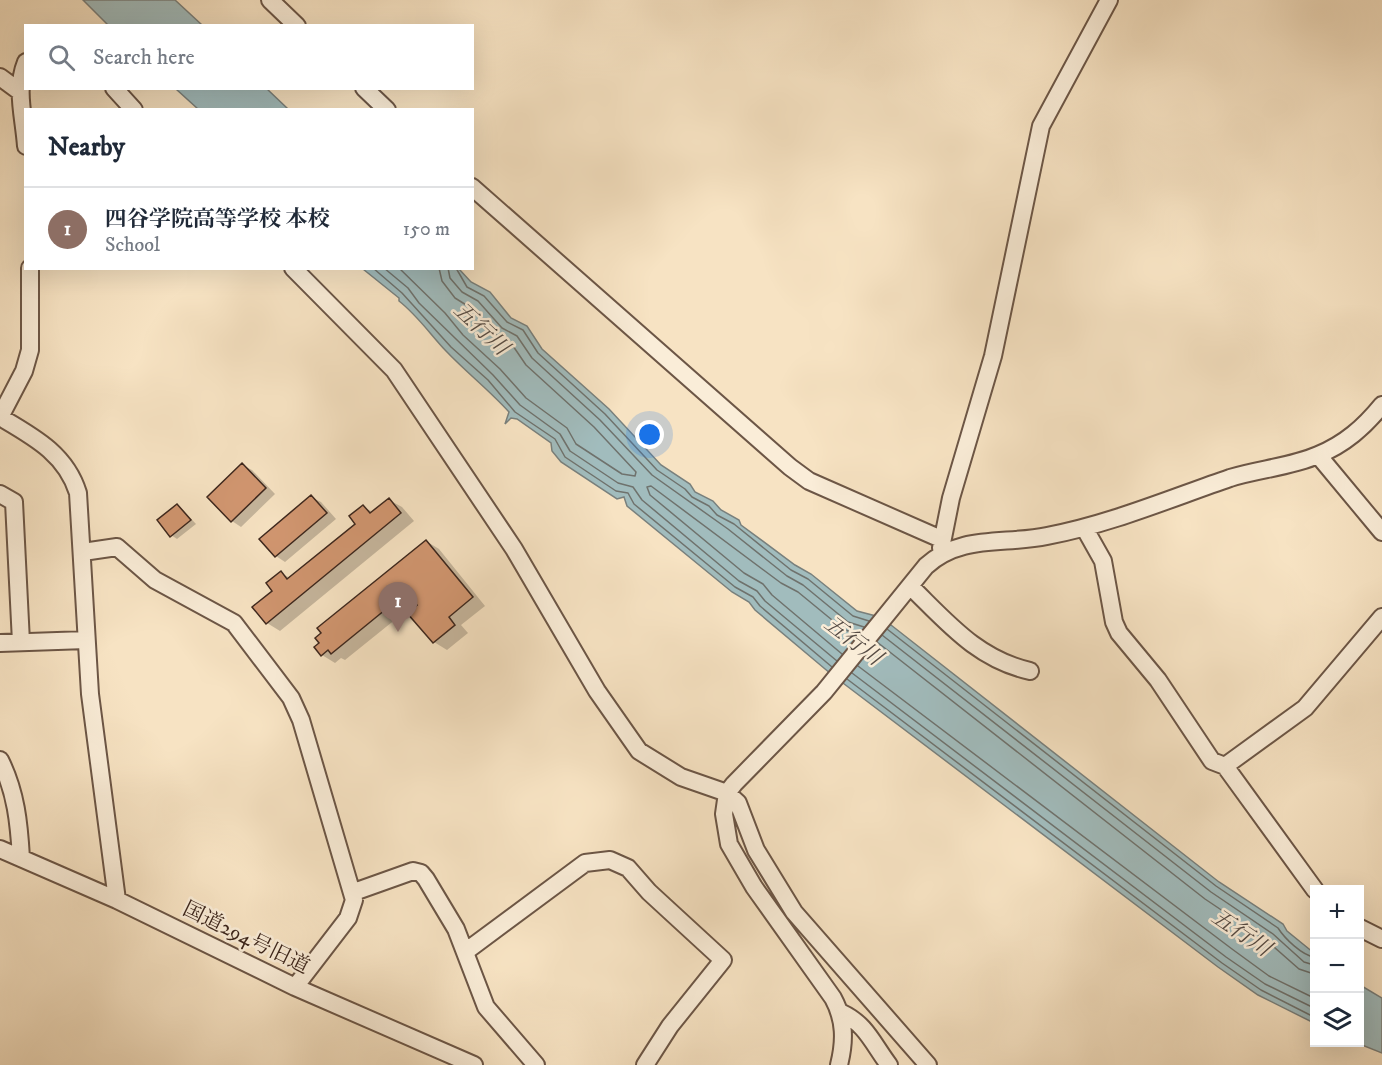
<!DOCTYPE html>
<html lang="en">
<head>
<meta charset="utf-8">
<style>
	:root { --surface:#fff; --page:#f6f6f7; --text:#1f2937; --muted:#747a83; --line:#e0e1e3; --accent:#7c3aed }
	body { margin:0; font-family:"IM FELL DW Pica","Noto Serif JP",serif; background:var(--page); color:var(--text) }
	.controls { position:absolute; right:18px; bottom:18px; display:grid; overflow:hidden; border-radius:0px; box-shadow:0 6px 24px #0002 }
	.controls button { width:54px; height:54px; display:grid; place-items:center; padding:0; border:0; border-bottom:2px solid var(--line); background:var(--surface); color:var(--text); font:30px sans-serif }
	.you { position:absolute; left:650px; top:435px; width:21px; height:21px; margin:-15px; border:4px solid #fff; border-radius:50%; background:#1a73e8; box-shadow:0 0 0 9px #1a73e833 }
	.badge { display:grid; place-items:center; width:39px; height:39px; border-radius:50%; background:var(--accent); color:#fff; font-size:20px; font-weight:700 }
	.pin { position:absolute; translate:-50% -50px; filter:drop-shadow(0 2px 3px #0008) }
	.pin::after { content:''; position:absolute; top:32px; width:21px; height:18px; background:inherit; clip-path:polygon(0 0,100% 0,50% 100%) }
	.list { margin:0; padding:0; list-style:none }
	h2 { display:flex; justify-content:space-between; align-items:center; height:78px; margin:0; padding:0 24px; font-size:26px }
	h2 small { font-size:20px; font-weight:400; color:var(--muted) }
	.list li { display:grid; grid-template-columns:39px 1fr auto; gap:18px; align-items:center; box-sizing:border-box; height:84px; padding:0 24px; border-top:2px solid var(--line) }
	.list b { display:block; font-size:22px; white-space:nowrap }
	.list p { margin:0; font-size:20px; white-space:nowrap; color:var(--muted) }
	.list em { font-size:20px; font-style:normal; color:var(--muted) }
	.icon { flex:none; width:33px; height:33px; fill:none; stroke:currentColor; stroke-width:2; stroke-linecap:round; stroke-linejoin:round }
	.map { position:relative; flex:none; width:1382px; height:1065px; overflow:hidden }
	.search { position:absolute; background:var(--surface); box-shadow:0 6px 24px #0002; left:24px; top:24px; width:450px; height:66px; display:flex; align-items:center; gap:15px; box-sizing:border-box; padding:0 21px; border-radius:0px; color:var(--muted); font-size:22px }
	.panel { position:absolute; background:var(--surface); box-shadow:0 6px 24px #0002; left:24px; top:108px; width:450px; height:162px; border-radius:0px }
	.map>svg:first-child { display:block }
	.water { fill:#a1bcbd; stroke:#79807d; stroke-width:1.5 }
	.shadow { fill:#0003 }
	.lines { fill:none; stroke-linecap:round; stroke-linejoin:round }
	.shore { stroke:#6f726d; stroke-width:1.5 }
	.building { fill:#d19670; stroke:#3d271d; stroke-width:1.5 }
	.minor-casing { stroke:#6c5646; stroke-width:20 }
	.minor { stroke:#faedd8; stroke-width:16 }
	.labels { text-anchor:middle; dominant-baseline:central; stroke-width:5; stroke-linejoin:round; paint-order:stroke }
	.street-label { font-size:21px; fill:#3d271d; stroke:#faedd8 }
	.water-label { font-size:22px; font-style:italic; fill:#564c45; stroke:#faedd8 }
</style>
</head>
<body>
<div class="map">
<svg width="1382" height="1065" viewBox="0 0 1382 1065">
	<rect width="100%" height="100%" fill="#f7e3c3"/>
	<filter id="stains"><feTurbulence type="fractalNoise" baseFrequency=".00333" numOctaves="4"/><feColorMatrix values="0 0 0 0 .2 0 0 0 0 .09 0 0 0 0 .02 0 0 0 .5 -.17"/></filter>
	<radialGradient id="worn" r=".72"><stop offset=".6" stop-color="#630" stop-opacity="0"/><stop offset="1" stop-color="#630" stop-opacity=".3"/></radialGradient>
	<!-- water -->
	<path class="water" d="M83,0H175L202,25H108Z
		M176,89H267L288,109H198Z
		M363,269H459L471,282L490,292L511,318L527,326L542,349L609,409L661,465L690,484L695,492L713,501L721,510L739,520L741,525L795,565L811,574L857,611L876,616L891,625L1219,882L1283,924L1287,931L1314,953V1023L1258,995L1218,967L831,674L755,610L749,602L732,592L627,506L624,497L617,499L561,462L552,451L551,443L517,419L511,418L505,424L509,412C489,390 466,372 446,351C430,334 417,315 399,301V298Z
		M1360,985L1382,998V1053L1357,1043L1360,1042Z"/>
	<!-- shadow -->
	<path class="shadow" d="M242,465L252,470L275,494L241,527L232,521Z
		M311,497L321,502L336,519L285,562L276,556Z
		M389,500L402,507L414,521L280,631L267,623L281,573L290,578L357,524L363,507L373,512Z
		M178,505L196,524L177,539L171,535Z
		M426,541L439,549L485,606L461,625L468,633L447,650L434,642L417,602L345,660L341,658L335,663L322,655Z"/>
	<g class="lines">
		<!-- shore -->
		<path class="shore" d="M373,268L402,293L451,347L488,380L515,412L555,439L565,457L616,491L628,493L634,504L735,587L753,597L760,606L832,667
			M384,268L408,288L419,303L493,375L520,405L560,434L570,451L618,483L633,487L642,500L739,581L757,591L765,601L837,661
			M399,268L445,313L463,335L500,369L526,398L567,428L576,444L622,474L635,476L636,472L594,427L526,365L511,343L496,335L471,308L455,298L442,281L439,268
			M448,268L450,278L462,292L478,301L502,328L517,336L532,358L600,420L652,475L728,529L787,576L803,585L848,622L864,627
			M456,268L467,287L484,296L507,322L523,330L538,353L605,414L657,470L685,489L692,497L709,506L717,515L734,524L791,570L808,579L853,616L869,621
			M887,629L1216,886L1278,928C1285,939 1302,955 1314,957
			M882,635L1211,892L1273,934L1304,962L1314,965
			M877,642L1205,899L1266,940L1299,969L1314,974
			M842,654L772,595L763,584L744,573L650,495L647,487L651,486L781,583L798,592L843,629L858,635
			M858,666L1232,949L1269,976L1314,998
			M852,673L1226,957L1265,984L1314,1008
			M847,679L1222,963L1261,990L1314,1017"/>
	</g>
	<!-- building -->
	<path class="building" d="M242,463L266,488L231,522L207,497Z
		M311,495L327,513L275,557L259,539Z
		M389,498L401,513L266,624L252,607L272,591L266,583L281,571L287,579L355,524L349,516L363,505L370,513Z
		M177,504L191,520L170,537L157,520Z
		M426,540L473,597L449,617L455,625L433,643L407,613L417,605L407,592L331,654L328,650L321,656L314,647L319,643L315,638L321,633L317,628Z"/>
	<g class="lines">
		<!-- minor casing -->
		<g class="minor-casing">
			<path id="minor" d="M270,0L297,26
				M26,62C15,89 24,117 26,146
				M0,77L19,91
				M114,88L134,110
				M364,88L387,110
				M472,187L790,467L809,481L941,539
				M293,268L394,370L514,549L597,691L639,751L681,777L727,793L738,803L756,850L794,912L928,1065
				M0,417C34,437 66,454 78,493L90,694L117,900
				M0,417L24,371L30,350V268
				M1318,455L1382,532
				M0,494L14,502L21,642
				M1085,529L1103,561L1114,622L1119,633L1158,680L1212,761L1225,766L1315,890
				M941,548L951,498L993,356L1041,126L1109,0
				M83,552L117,547L155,580L234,623L291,698L301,720L354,900L348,918L295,987
				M910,586C947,622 977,659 1030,671
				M0,643L86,640
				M0,760C16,792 19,823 21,858
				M1225,766L1305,708L1382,617
				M0,849L117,900L295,987L474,1065
				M354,892L413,871L421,873L426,879L456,929L486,1007L536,1065
				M1360,928L1382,939
				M465,952L585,863L610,860L628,868L649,892L723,960L670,1026L645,1065
				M842,1013C866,1024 873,1044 889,1065
				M839,1065C845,1041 845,1020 833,998L754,887L729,844L724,814L727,793L734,784L824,692L926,566C961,534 1004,545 1047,536C1110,524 1169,499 1230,478C1259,469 1290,467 1318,455C1345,444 1364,427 1382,405"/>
		</g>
		<!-- minor -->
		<use href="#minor" class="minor"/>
	</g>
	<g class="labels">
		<!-- street labels -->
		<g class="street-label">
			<text transform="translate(246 938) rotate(26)">国道294号旧道</text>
		</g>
		<!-- water labels -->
		<g class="water-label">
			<text transform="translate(481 329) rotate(43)">五行川</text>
			<text transform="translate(853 641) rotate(37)">五行川</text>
			<text transform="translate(1241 933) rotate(34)">五行川</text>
		</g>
	</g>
	<rect width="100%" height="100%" filter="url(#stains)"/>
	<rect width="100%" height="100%" fill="url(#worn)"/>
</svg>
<div class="controls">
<button>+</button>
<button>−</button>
<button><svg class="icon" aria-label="layers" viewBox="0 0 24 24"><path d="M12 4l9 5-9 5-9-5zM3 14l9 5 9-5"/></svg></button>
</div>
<div class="you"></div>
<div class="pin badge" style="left:398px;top:632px;background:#8d6e63">1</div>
<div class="search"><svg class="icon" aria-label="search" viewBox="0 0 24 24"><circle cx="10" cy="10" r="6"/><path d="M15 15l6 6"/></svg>Search here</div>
<section class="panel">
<h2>Nearby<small></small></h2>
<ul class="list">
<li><span class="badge" style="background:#8d6e63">1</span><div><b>四谷学院高等学校 本校</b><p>School</p></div><em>150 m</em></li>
</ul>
</section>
</div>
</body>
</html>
